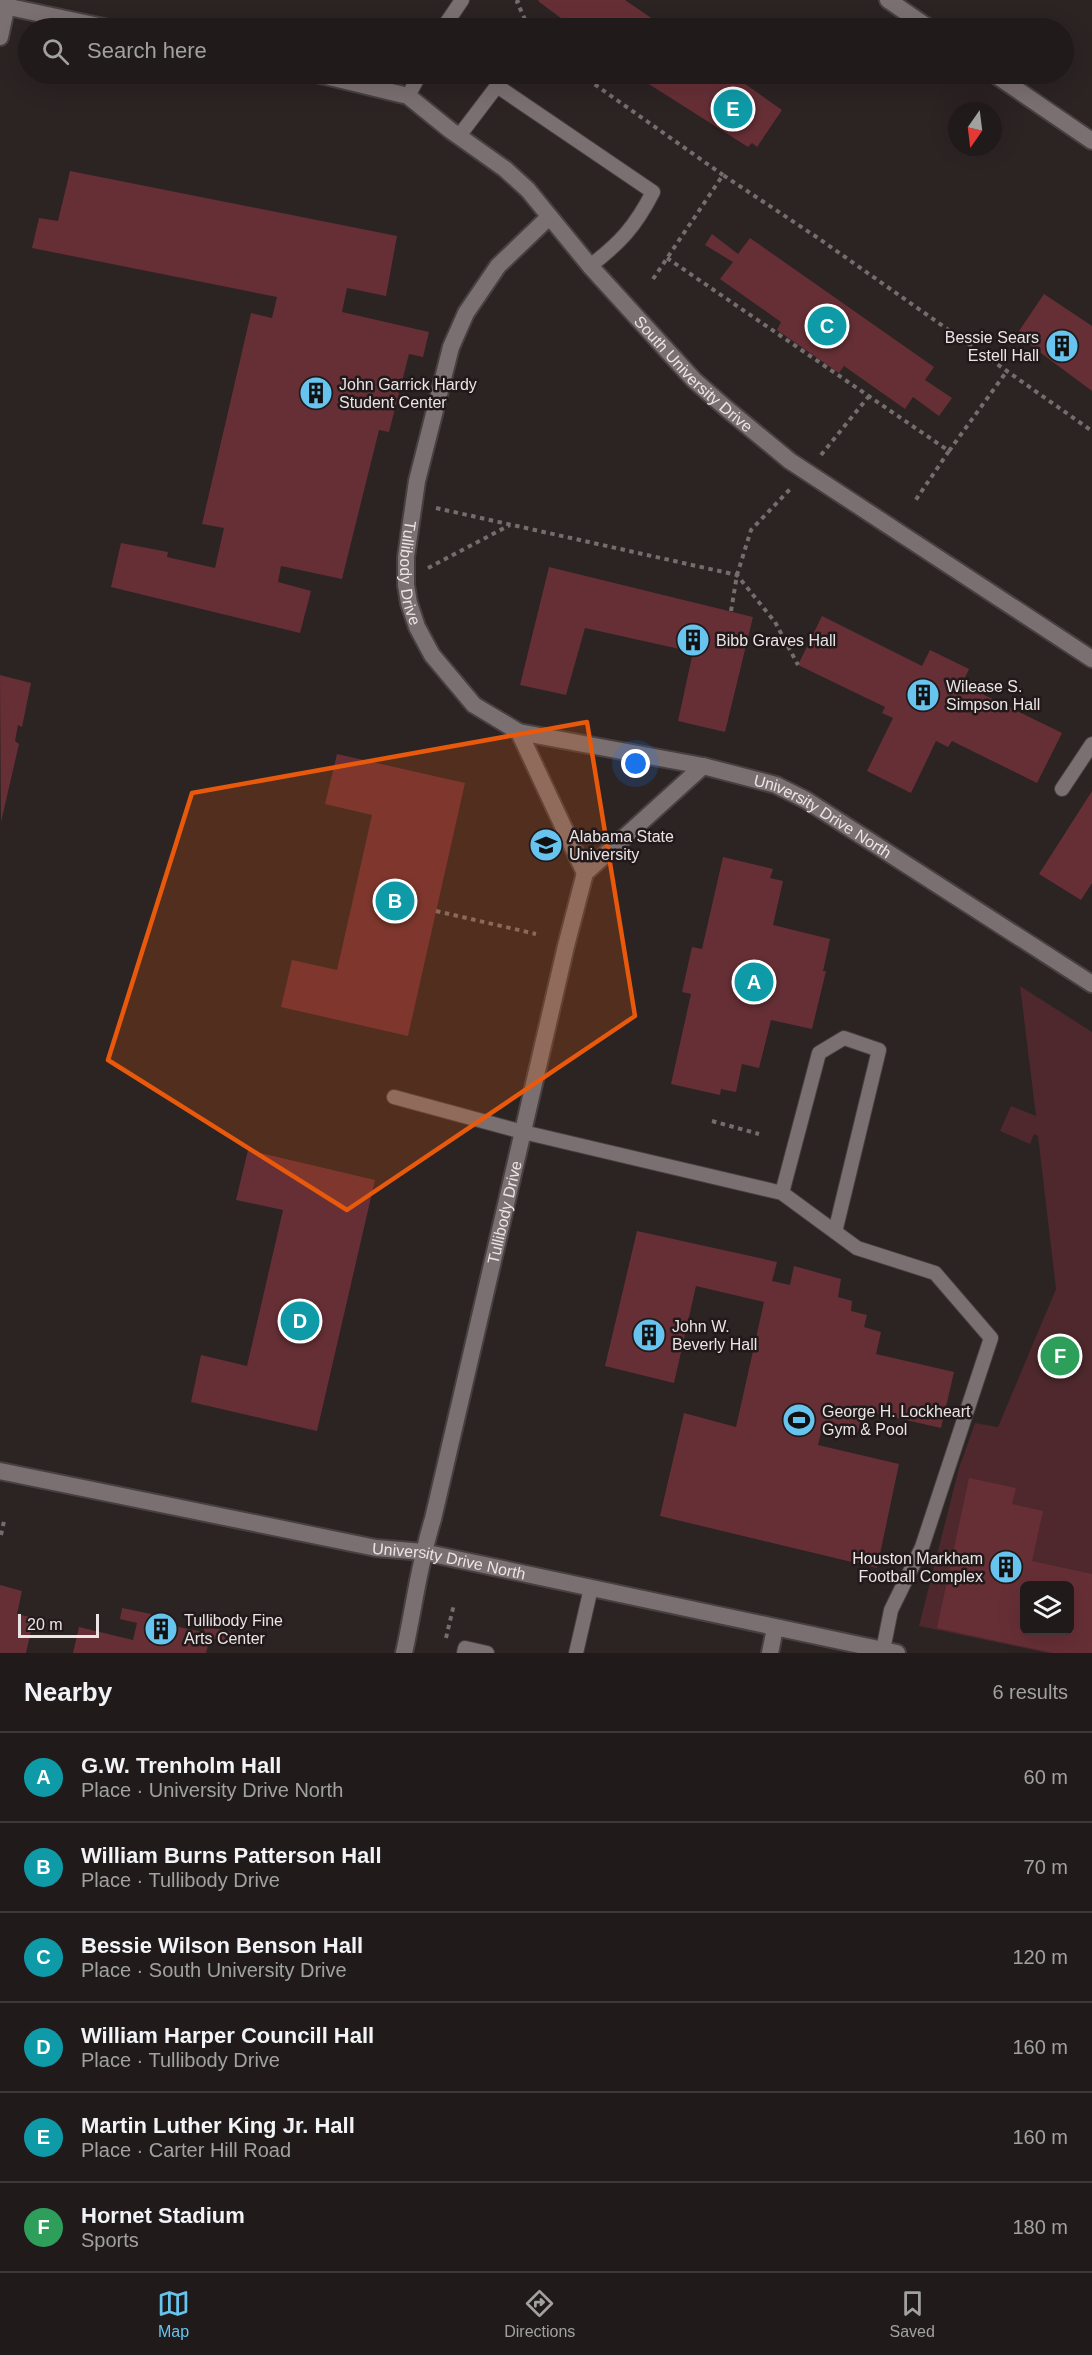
<!DOCTYPE html>
<html lang="en">
<head>
<meta charset="utf-8">
<style>
	:root { --surface:#211a1a; --page:#292323; --text:#f1f3f6; --muted:#a2a1a2; --line:#3e3839; --accent:#66c4ef }
	body { margin:0; font-family:Helvetica,sans-serif; background:var(--page); color:var(--text) }
	.controls { position:absolute; right:18px; bottom:18px; display:grid; overflow:hidden; border-radius:9px; box-shadow:0 6px 24px #0002 }
	.controls button { width:54px; height:54px; display:grid; place-items:center; padding:0; border:0; border-bottom:2px solid var(--line); background:var(--surface); color:var(--text); font:30px sans-serif }
	.compass { position:absolute; left:948px; top:102px; width:54px; height:54px; border-radius:50%; background:var(--surface); box-shadow:0 6px 24px #0002; rotate:194deg }
	.scale { position:absolute; left:18px; bottom:15px; width:81px; box-sizing:border-box; padding-left:6px; border:3px solid #eae4e4; border-top:0; font-size:16px; line-height:21px; white-space:nowrap; color:#eae4e4; -webkit-text-stroke:4px #221a1a; paint-order:stroke }
	.you { position:absolute; left:636px; top:764px; width:21px; height:21px; margin:-15px; border:4px solid #fff; border-radius:50%; background:#1a73e8; box-shadow:0 0 0 9px #1a73e833 }
	.badge { display:grid; place-items:center; width:39px; height:39px; border-radius:50%; background:var(--accent); color:#fff; font-size:20px; font-weight:700 }
	.pin { position:absolute; translate:-50% -50%; border:3px solid #fff; box-shadow:0 2px 6px #0006 }
	.list { margin:0; padding:0; list-style:none }
	h2 { display:flex; justify-content:space-between; align-items:center; height:78px; margin:0; padding:0 24px; font-size:26px }
	h2 small { font-size:20px; font-weight:400; color:var(--muted) }
	.list li { display:grid; grid-template-columns:39px 1fr auto; gap:18px; align-items:center; box-sizing:border-box; height:90px; padding:0 24px; border-top:2px solid var(--line) }
	.list b { display:block; font-size:22px; white-space:nowrap }
	.list p { margin:0; font-size:20px; white-space:nowrap; color:var(--muted) }
	.list em { font-size:20px; font-style:normal; color:var(--muted) }
	.icon { flex:none; width:33px; height:33px; fill:none; stroke:currentColor; stroke-width:2; stroke-linecap:round; stroke-linejoin:round }
	.map { position:relative; flex:none; width:1092px; height:1653px; overflow:hidden }
	.search { position:absolute; background:var(--surface); box-shadow:0 6px 24px #0002; left:18px; right:18px; top:18px; height:66px; display:flex; align-items:center; gap:15px; box-sizing:border-box; padding:0 21px; border-radius:33px; color:var(--muted); font-size:22px }
	.sheet { height:618px; background:var(--surface) }
	nav { display:flex; justify-content:space-around; align-items:center; box-sizing:border-box; height:84px; border-top:2px solid var(--line); background:var(--surface); font-size:16px; color:var(--muted) }
	nav a { display:grid; justify-items:center; gap:3px }
	nav .on { color:var(--accent) }
	.map>svg:first-child { display:block }
	.green { fill:#4e282c; fill-rule:evenodd }
	.building { fill:#662f36; fill-rule:evenodd }
	.lines { fill:none; stroke-linecap:round; stroke-linejoin:round }
	.service-casing { stroke:#474041; stroke-width:16 }
	.minor-casing { stroke:#474041; stroke-width:20 }
	.secondary-casing { stroke:#474041; stroke-width:20 }
	.path { stroke:#746d6d; stroke-width:4; stroke-dasharray:4.5 4.5; stroke-linecap:butt }
	.service { stroke:#7b7071; stroke-width:14 }
	.minor { stroke:#7b7071; stroke-width:16 }
	.secondary { stroke:#7b7071; stroke-width:16 }
	.marked { fill:#e8590c; fill-opacity:0.2; stroke:#e8590c; stroke-width:4.5; stroke-linejoin:round }
	.labels { text-anchor:middle; dominant-baseline:central; stroke-width:5; stroke-linejoin:round; paint-order:stroke }
	.poi-label { font-size:16px; fill:#eae4e4; stroke:#221a1a; text-anchor:start }
	.street-label { font-size:16px; fill:#eae4e4; stroke:#221a1a }
</style>
</head>
<body>
<div class="map">
<svg width="1092" height="1653" viewBox="0 0 1092 1653">
	<rect width="100%" height="100%" fill="#2c2323"/>
	<!-- green -->
	<path class="green" d="M1020,986L1092,1032V1653H1048L919,1626L959,1468L975,1423L998,1427L1056,1289L1038,1136L1034,1134L1030,1144L1000,1131L1011,1106L1036,1116ZM1024,1586H1070V1630H1024Z"/>
	<!-- building -->
	<path class="building" d="M539,0H625L666,28H574L538,1Z
		M633,74H731L782,110L757,147L752,143L748,147Z
		M70,171L397,236L386,296L347,288L342,312L429,332L423,357L409,354L389,432L379,430L342,579L281,566L278,582L311,591L300,633L111,587L121,543L168,552L167,557L215,568L224,528L202,524L251,313L272,318L277,297L32,248L39,218L58,221Z
		M712,234L738,254L750,238L934,367L925,380L952,398L939,416L913,397L905,409L844,366L839,373L777,330L781,322L720,279L733,262L705,245Z
		M1044,294L1092,326V391L1022,339L1025,335L1019,331Z
		M549,567L753,617L725,732L678,721L693,652L585,628L566,695L520,685Z
		M822,616L922,666L930,650L969,669L962,684L1062,733L1037,783L952,741L948,747L936,741L911,793L867,771L893,718L882,713L885,707L798,665Z
		M0,675L31,683L22,727L18,725L15,741L19,744L1,822Z
		M337,754L465,783L408,1036L281,1007L292,960L337,970L372,815L325,804Z
		M1092,791V883L1081,900L1039,874Z
		M723,857L773,869L770,878L783,881L773,925L830,939L823,971H826L812,1029L771,1020L759,1068L742,1064L736,1092L721,1089L720,1095L671,1084L691,994L682,992L692,947L702,949Z
		M248,1150L375,1180L317,1431L191,1402L201,1355L247,1366L283,1210L236,1200Z
		M637,1231L777,1262L772,1281L790,1285L794,1266L841,1279L838,1297L852,1301L851,1311L867,1315L864,1327L881,1332L876,1354L954,1372L941,1428L862,1410L858,1432L823,1424L818,1445L899,1464L877,1568L660,1516L684,1413L736,1427L764,1302L696,1286L674,1383L605,1366Z
		M969,1478L1016,1488L1012,1504L1043,1511L1032,1561L1092,1574V1653H1053L937,1628ZM1024,1586H1070V1630H1024Z
		M0,1585L22,1591L17,1614L34,1618L26,1653H0Z
		M122,1608L151,1614L150,1621L203,1632L205,1626L231,1632L229,1642L210,1638L206,1653H73L79,1627L133,1640L137,1623L120,1619Z"/>
	<g class="lines">
		<!-- service casing -->
		<g class="service-casing">
			<path id="service" d="M443,28L462,0
				M408,96L420,74
				M459,136L497,86L653,192C635,227 620,243 590,266
				M1062,789L1092,744
				M394,1097L523,1132L782,1193L857,1248L935,1273L991,1338L922,1547L891,1610L883,1650
				M782,1193L819,1053L844,1038L879,1050L835,1232
				M464,1653L465,1648L487,1653
				M576,1653L591,1588"/>
		</g>
		<!-- minor casing -->
		<g class="minor-casing">
			<g id="minor">
				<path d="M0,5L108,28"/>
				<path d="M0,37L8,0"/>
				<path id="s1" d="M317,74L408,96L450,130L505,169L528,190L590,266L694,380L727,409L790,461L1092,659"/>
				<path id="s2" d="M549,217L498,266L466,313L451,347L417,481L406,557V585L409,603L417,627L432,655L474,705L519,732L585,873"/>
				<path id="s3" d="M519,732L703,766L776,785L806,800L1092,984"/>
				<path id="s4" d="M0,1471L376,1548L423,1552L897,1653"/>
				<path id="s5" d="M404,1653C414,1608 419,1563 433,1519L566,946L585,873L703,766"/>
				<path d="M770,1653L775,1628"/>
			</g>
		</g>
		<!-- secondary casing -->
		<g class="secondary-casing">
			<path id="secondary" d="M888,0L929,28
				M994,74L1092,141"/>
		</g>
		<!-- path -->
		<path class="path" d="M519,0L517,2L529,28
			M580,74L723,175
			M667,258L949,451L915,501
			M653,279L723,175L818,238L1092,431
			M949,451L1007,371
			M821,455L869,396
			M436,508L737,575L775,622L798,665
			M428,568L510,525
			M731,611L737,575L751,530L792,487
			M436,911L536,934
			M712,1121L759,1134
			M1,1535L4,1521
			M446,1638L454,1604"/>
		<!-- service -->
		<use href="#service" class="service"/>
		<!-- minor -->
		<use href="#minor" class="minor"/>
		<!-- secondary -->
		<use href="#secondary" class="secondary"/>
	</g>
	<!-- marked area -->
	<path class="marked" d="M587,722L635,1016L347,1210L108,1060L192,793Z"/>
	<!-- icons -->
	<defs>
		<g id="building-disc" transform="scale(1.725)"><circle r="9.5" fill="#66c4ef" stroke="#221a1a"/><path d="M-4-6H4V6H1V3H-1V6H-4ZM-2.5-4.3h1.7v1.8h-1.7ZM.8-4.3h1.7v1.8H.8ZM-2.5-1h1.7V.8h-1.7ZM.8-1h1.7V.8H.8Z" fill="#111"/></g>
		<g id="university-disc" transform="scale(1.725)"><circle r="9.5" fill="#66c4ef" stroke="#221a1a"/><path d="M0-5L7-2L0 1L-7-2ZM-4 1L0 2.5L4 1V4Q0 6-4 4Z" fill="#111"/></g>
		<g id="stadium-disc" transform="scale(1.725)"><circle r="9.5" fill="#66c4ef" stroke="#221a1a"/><path d="M0-5a6.5 5 0 1 0 0 10a6.5 5 0 1 0 0-10ZM-3.5-1.8h7v3.6h-7Z" fill="#111"/></g>
	</defs>
	<g fill-rule="evenodd">
		<use href="#building-disc" x="1062" y="346"/>
		<use href="#building-disc" x="316" y="393"/>
		<use href="#building-disc" x="693" y="640"/>
		<use href="#building-disc" x="923" y="695"/>
		<use href="#university-disc" x="546" y="845"/>
		<use href="#building-disc" x="649" y="1335"/>
		<use href="#stadium-disc" x="799" y="1420"/>
		<use href="#building-disc" x="1006" y="1567"/>
		<use href="#building-disc" x="161" y="1629"/>
	</g>
	<g class="labels">
		<!-- poi labels -->
		<g class="poi-label">
			<text x="1039" y="337" text-anchor="end">Bessie Sears<tspan x="1039" dy="18">Estell Hall</tspan></text>
			<text x="339" y="384">John Garrick Hardy<tspan x="339" dy="18">Student Center</tspan></text>
			<text x="716" y="640">Bibb Graves Hall</text>
			<text x="946" y="686">Wilease S.<tspan x="946" dy="18">Simpson Hall</tspan></text>
			<text x="569" y="836">Alabama State<tspan x="569" dy="18">University</tspan></text>
			<text x="672" y="1326">John W.<tspan x="672" dy="18">Beverly Hall</tspan></text>
			<text x="822" y="1411">George H. Lockheart<tspan x="822" dy="18">Gym &amp; Pool</tspan></text>
			<text x="983" y="1558" text-anchor="end">Houston Markham<tspan x="983" dy="18">Football Complex</tspan></text>
			<text x="184" y="1620">Tullibody Fine<tspan x="184" dy="18">Arts Center</tspan></text>
		</g>
		<!-- street labels -->
		<g class="street-label">
			<text stroke="none"><textPath href="#s1" startOffset="494">South University Drive</textPath></text>
			<text stroke="none"><textPath href="#s2" startOffset="396">Tullibody Drive</textPath></text>
			<text stroke="none"><textPath href="#s3" startOffset="318">University Drive North</textPath></text>
			<text stroke="none"><textPath href="#s5" startOffset="452">Tullibody Drive</textPath></text>
			<text stroke="none"><textPath href="#s4" startOffset="458">University Drive North</textPath></text>
		</g>
	</g>
</svg>
<div class="controls">
<button><svg class="icon" aria-label="layers" viewBox="0 0 24 24"><path d="M12 4l9 5-9 5-9-5zM3 14l9 5 9-5"/></svg></button>
</div>
<svg class="compass" viewBox="-18 -18 36 36"><path d="M0-13l5 13h-10z" fill="#e53935"/><path d="M0 13l5-13h-10z" fill="#a2a1a2"/></svg>
<div class="scale">20 m</div>
<div class="you"></div>
<div class="pin badge" style="left:754px;top:982px;background:#0f9aa8">A</div>
<div class="pin badge" style="left:395px;top:901px;background:#0f9aa8">B</div>
<div class="pin badge" style="left:827px;top:326px;background:#0f9aa8">C</div>
<div class="pin badge" style="left:300px;top:1321px;background:#0f9aa8">D</div>
<div class="pin badge" style="left:733px;top:109px;background:#0f9aa8">E</div>
<div class="pin badge" style="left:1060px;top:1356px;background:#2e9e5b">F</div>
<div class="search"><svg class="icon" aria-label="search" viewBox="0 0 24 24"><circle cx="10" cy="10" r="6"/><path d="M15 15l6 6"/></svg>Search here</div>
</div>
<section class="sheet">
<h2>Nearby<small>6 results</small></h2>
<ul class="list">
<li><span class="badge" style="background:#0f9aa8">A</span><div><b>G.W. Trenholm Hall</b><p>Place · University Drive North</p></div><em>60 m</em></li>
<li><span class="badge" style="background:#0f9aa8">B</span><div><b>William Burns Patterson Hall</b><p>Place · Tullibody Drive</p></div><em>70 m</em></li>
<li><span class="badge" style="background:#0f9aa8">C</span><div><b>Bessie Wilson Benson Hall</b><p>Place · South University Drive</p></div><em>120 m</em></li>
<li><span class="badge" style="background:#0f9aa8">D</span><div><b>William Harper Councill Hall</b><p>Place · Tullibody Drive</p></div><em>160 m</em></li>
<li><span class="badge" style="background:#0f9aa8">E</span><div><b>Martin Luther King Jr. Hall</b><p>Place · Carter Hill Road</p></div><em>160 m</em></li>
<li><span class="badge" style="background:#2e9e5b">F</span><div><b>Hornet Stadium</b><p>Sports</p></div><em>180 m</em></li>
</ul>
</section>
<nav>
<a class="on"><svg class="icon" aria-label="map" viewBox="0 0 24 24"><path d="M3 6l6-2 6 2 6-2v14l-6 2-6-2-6 2zM9 4v14M15 6v14"/></svg>Map</a>
<a><svg class="icon" aria-label="directions" viewBox="0 0 24 24"><path d="M12 3l9 9-9 9-9-9zM9 14v-3h6M13 9l2 2-2 2"/></svg>Directions</a>
<a><svg class="icon" aria-label="saved" viewBox="0 0 24 24"><path d="M7 4h10v16l-5-4-5 4z"/></svg>Saved</a>
</nav>
</body>
</html>
